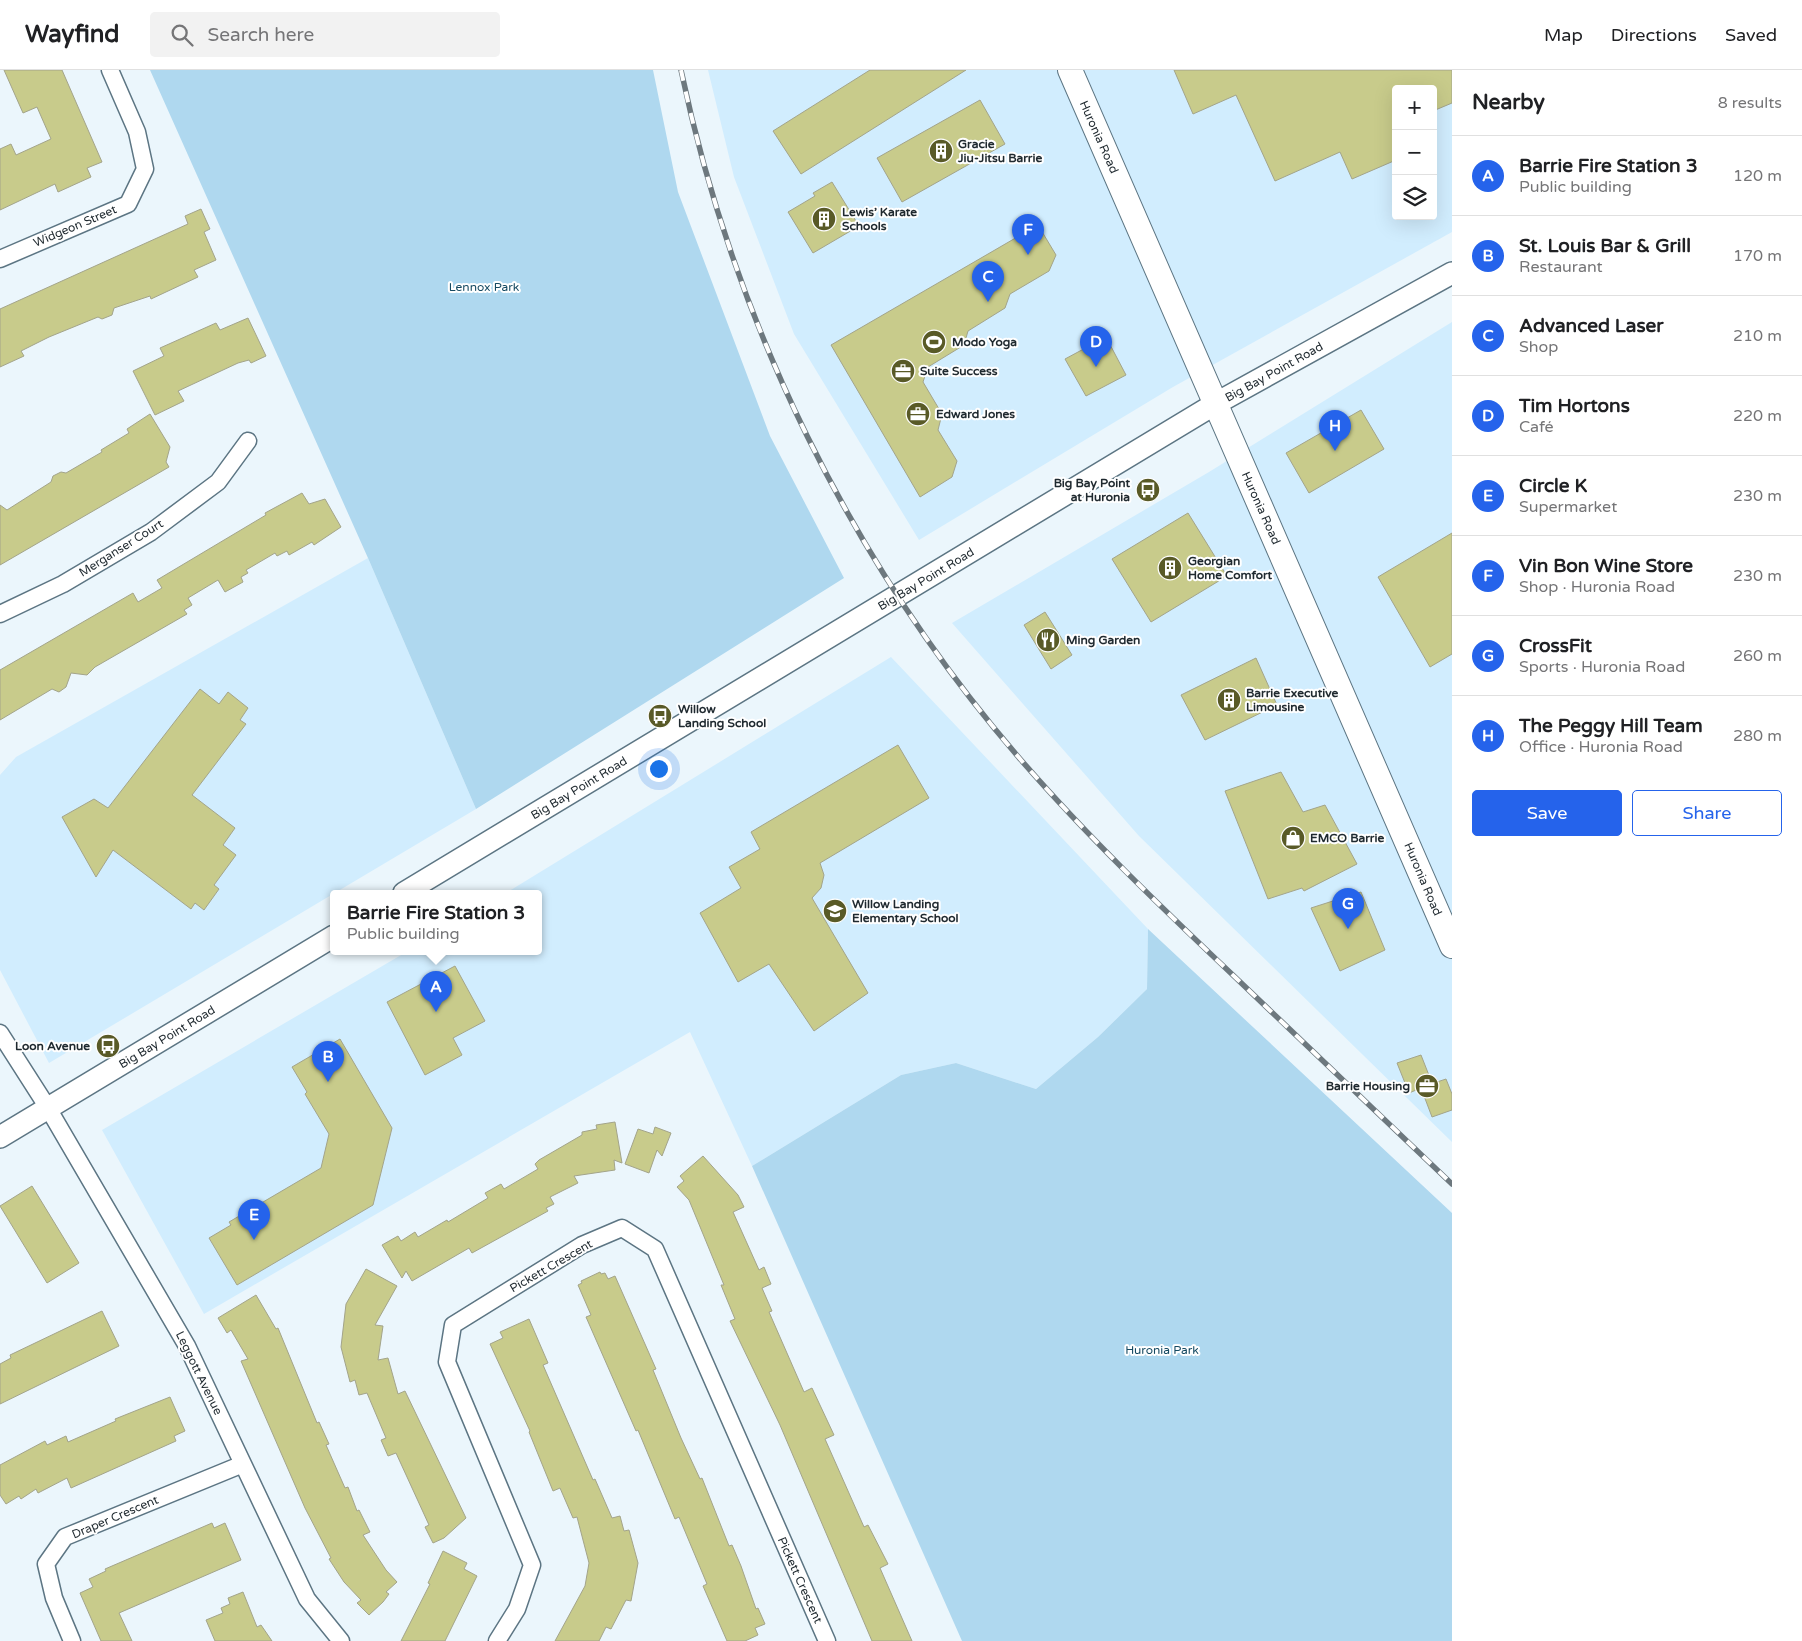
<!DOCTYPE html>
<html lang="en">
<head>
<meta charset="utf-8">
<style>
	:root { --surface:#fff; --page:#f2f2f2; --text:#202124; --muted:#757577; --line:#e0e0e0; --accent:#2563eb }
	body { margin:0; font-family:"Varela Round",sans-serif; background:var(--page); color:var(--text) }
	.controls { position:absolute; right:15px; top:15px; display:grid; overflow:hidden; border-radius:5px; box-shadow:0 5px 20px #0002 }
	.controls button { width:45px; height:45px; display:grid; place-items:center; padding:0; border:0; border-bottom:1px solid var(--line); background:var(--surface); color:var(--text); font:25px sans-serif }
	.you { position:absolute; left:658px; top:698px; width:18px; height:18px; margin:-12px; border:4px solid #fff; border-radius:50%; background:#1a73e8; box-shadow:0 0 0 8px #1a73e833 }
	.badge { display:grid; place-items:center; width:32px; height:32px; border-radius:50%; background:var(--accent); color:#fff; font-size:16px; font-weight:700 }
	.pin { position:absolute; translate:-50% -41px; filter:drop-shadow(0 1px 2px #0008) }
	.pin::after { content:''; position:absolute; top:26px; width:18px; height:15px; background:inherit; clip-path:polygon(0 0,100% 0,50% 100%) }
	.popup { position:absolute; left:330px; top:820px; width:212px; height:65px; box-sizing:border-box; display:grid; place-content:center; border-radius:5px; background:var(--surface); filter:drop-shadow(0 1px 4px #0005); font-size:16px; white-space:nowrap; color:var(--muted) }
	.popup b { font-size:19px; color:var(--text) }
	.popup::after { content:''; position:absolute; left:50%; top:100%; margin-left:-10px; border:10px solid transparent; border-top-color:var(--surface) }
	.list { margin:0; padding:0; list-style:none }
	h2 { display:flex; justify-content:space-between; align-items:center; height:65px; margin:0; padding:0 20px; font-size:21px }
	h2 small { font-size:16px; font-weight:400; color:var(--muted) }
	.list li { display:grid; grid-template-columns:32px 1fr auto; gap:15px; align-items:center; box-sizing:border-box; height:80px; padding:0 20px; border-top:1px solid var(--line) }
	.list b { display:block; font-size:19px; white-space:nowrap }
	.list p { margin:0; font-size:16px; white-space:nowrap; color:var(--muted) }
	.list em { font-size:16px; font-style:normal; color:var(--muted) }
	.actions { display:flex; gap:10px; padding:15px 20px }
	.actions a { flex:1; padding:11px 0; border:1px solid var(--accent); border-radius:5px; text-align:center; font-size:18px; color:var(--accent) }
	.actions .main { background:var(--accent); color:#fff }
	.icon { flex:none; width:28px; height:28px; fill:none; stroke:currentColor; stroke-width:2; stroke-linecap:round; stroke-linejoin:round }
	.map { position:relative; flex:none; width:1452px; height:1571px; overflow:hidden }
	header { display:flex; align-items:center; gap:30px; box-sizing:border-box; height:70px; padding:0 25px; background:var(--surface); border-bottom:1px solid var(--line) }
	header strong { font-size:24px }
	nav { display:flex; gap:28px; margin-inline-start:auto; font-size:18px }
	.search { width:350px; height:45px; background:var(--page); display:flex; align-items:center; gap:12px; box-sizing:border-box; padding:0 18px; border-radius:5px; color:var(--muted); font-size:19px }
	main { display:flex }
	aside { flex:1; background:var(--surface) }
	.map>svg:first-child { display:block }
	.built { fill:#d1edfe; fill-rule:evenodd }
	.green { fill:#afd8ef }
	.building { fill:#c8cb8b; stroke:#a3a48a }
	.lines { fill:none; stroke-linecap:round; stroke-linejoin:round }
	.minor-casing { stroke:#5c7583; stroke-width:19 }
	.tertiary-casing { stroke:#5c7583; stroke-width:24 }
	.secondary-casing { stroke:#5c7583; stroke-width:26 }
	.minor { stroke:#fff; stroke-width:16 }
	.tertiary { stroke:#fff; stroke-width:21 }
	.secondary { stroke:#fff; stroke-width:24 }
	.rail-casing { stroke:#6d787e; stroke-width:5.5 }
	.rail { stroke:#fff; stroke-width:4; stroke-dasharray:11; stroke-linecap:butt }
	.labels { text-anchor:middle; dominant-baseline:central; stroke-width:4; stroke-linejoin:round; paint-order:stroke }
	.street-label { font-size:12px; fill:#1f292f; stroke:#fff }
	.poi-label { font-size:12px; font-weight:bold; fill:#1f292f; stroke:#fff; text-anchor:start }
	.park-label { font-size:12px; fill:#144961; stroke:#fff }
</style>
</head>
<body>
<header>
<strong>Wayfind</strong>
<div class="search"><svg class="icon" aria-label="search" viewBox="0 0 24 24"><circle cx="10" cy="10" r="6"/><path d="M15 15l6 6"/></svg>Search here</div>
<nav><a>Map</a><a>Directions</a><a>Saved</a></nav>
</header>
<main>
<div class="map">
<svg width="1452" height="1571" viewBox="0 0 1452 1571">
	<rect width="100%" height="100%" fill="#ebf6fc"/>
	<!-- built -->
	<path class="built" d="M708,0H1452V162L1173,317L919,470L794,264L734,107ZM1396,19H1433V146H1396Z
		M1452,252V1072L1139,766L952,553L1209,402Z
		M368,488L476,739L49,993L0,900V705L16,687Z
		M891,587L1148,859L1147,919L1098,967L1036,1019L956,993L901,1005L752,1096L690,962L204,1244L102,1060L408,881H538V823H506Z"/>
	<!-- green -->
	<path class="green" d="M150,0H653L678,122L770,366L844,508L476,739L368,488Z
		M1148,859L1452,1143V1571H962L752,1096L901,1005L956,993L1036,1019L1098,967L1147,919Z"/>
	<!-- building -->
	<path class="building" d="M4,0H62L102,92L87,98L91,107L58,122L55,114L0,140V79L11,74L16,85L51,69L37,37L23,43Z
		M870,0H966L801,104L773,61Z
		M1174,0H1452V33L1433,41V19H1396V90L1352,109L1340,82L1275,111L1236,25L1193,44Z
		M980,30L1005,74L902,132L877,88Z
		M832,112L859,156L813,183L788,142L815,126L813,123Z
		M201,139L210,159L204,162L216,190L194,200L198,207L151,229L150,226L114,238L112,245L102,249L98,247L49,267L21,281L24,286L0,297V239L188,154L185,146Z
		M1038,155L1056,185L1049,201L1010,224L1005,238L968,261L964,275L928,297L923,312L942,344L938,360L957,391L952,407L920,427L831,275Z
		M248,248L266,286L251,293L249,290L238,293L178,321L184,331L155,345L133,301L164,286L160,278L216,253L220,260Z
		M1106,267L1126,305L1086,326L1065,289Z
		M1361,340L1384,379L1309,423L1286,383Z
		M150,344L170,377L166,392L169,397L0,495V435L7,440L51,412L53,406L61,402L66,403L102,382L101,380L129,363L127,359Z
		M302,423L309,434L325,429L341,457L314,475L312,472L289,485L287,481L277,486L275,483L246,500L248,503L241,507L243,512L225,522L218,510L188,528L192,535L184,540L187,544L95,597L87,605L71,603L66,617L59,622L52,619L0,650V600L133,523L138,532L162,518L157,510L266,445L265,443Z
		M1188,443L1227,506L1151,552L1112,489Z
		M1452,463V584L1430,597L1378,507Z
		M1045,542L1072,585L1051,599L1024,555Z
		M1256,588L1277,635L1205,670L1181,625Z
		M200,619L219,634L228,622L248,638L240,650L246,654L192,725L235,758L223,775L236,785L214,815L219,819L204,840L195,833L191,839L113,780L96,807L62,747L94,729L108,738Z
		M898,675L929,728L820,793L824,805L821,818L812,828L868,923L814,961L769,894L738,912L700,843L741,818L729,797L760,779L751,762Z
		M1281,702L1303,742L1325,735L1357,794L1304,821L1302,818L1268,829L1225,721Z
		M1361,822L1385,880L1340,901L1311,838Z
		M455,896L485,951L453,968L462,985L425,1005L387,932Z
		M340,969L392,1058L373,1135L237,1215L209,1168L231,1155L229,1152L321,1098L329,1064L305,1024L307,1022L292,997Z
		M1421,985L1432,1013L1428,1015L1446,1009L1452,1024V1040L1432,1047L1421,1018L1409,1023L1397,993Z
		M615,1052L622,1093L614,1090L615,1100L574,1106L578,1113L550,1127L554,1134L546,1138L548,1141L472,1183L469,1178L412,1211L406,1201L402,1208L382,1175L398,1166L401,1171L415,1162L418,1167L447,1150L448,1152L488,1128L485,1123L501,1114L504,1119L538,1099L535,1094L539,1090L582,1065V1062L597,1059L596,1055Z
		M655,1057L671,1063L662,1086L657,1080L649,1103L625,1094L638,1059L653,1064Z
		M703,1086L738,1125L744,1137L733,1142L759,1200L764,1197L771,1214L762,1218L772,1241L769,1242L804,1322L812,1318L834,1365L825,1369L864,1457L868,1455L888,1494L880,1498L912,1571H872L780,1355L730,1251L735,1249L721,1215H724L689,1130L677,1117L684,1111L680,1106Z
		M32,1116L79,1193L47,1213L0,1136Z
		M366,1199L397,1216L375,1255L383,1256L378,1290L388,1288L398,1324L405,1321L466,1448L444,1468L433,1473L425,1457L429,1455L396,1383L388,1386L381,1370L386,1368L367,1323L359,1325L355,1310L350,1312L341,1277L346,1234Z
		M600,1202L601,1204L605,1203L608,1209L615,1206L656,1299L653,1300L681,1368L700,1409L702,1408L729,1476L732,1475L741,1496L756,1539L758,1538L765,1554L755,1558L758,1565L745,1571H727L703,1516L707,1514L679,1447L675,1449L638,1360L636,1361L586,1247L591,1245L578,1215L582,1213L581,1211Z
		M256,1225L276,1259L278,1258L317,1353L319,1352L329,1374L326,1375L345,1418L348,1417L357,1441L359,1440L370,1462L363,1465L386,1500L397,1512L386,1522L389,1524L383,1532L369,1545L357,1533L361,1530L344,1512L329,1489L331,1488L305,1438L241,1291L248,1289L231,1260L227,1263L218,1248Z
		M102,1241L119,1276L0,1334V1294L11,1288L10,1285Z
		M529,1249L548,1293L543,1295L593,1410L595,1409L612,1448L620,1446L624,1461L629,1460L638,1493L631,1531L626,1530L611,1559L606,1557L599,1571H555L585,1516L589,1493L577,1447L573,1448L560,1418L553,1421L529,1362L530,1361L490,1274L503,1268L500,1262Z
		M170,1327L185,1361L174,1366L176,1371L71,1418L67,1408L38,1423L36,1419L21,1429L19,1426L6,1434L0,1425V1395L45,1371L47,1375L66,1366L68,1372L116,1351L115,1349Z
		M212,1453L214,1458L225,1453L241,1490L119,1543L132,1571H101L80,1523L93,1517L89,1509L106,1501L105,1499Z
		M443,1481L467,1493L464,1499L477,1506L445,1571H401L430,1514L428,1513Z
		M243,1522L257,1557L261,1555L272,1571H215L206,1550L223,1543L221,1538L230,1534L228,1528Z"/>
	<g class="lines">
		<!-- minor casing -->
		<g class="minor-casing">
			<path id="minor" d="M0,189L128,134L145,99L137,62L110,0
				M0,544L63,514L151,462L218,412L248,371
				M0,963L48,1038L187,1276L307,1529L341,1571
				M72,1571L54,1528L46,1494L65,1467L243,1394
				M497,1571L517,1539L532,1495L447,1292L453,1255L582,1175L622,1158L655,1179L827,1571"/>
		</g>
		<!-- tertiary casing -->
		<g class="tertiary-casing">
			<path id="tertiary" d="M404,823L1215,334L1452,203
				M0,1067L334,866"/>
		</g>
		<!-- secondary casing -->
		<g class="secondary-casing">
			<path id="secondary" d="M1070,0L1452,876"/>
		</g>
		<!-- minor -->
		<use href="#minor" class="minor"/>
		<!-- tertiary -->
		<use href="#tertiary" class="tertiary"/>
		<!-- secondary -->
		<use href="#secondary" class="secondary"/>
		<!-- rail casing -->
		<g class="rail-casing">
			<path id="rail" d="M681,0C734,253 852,495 1021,690C1088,767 1162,838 1236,908C1308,977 1380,1045 1452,1114"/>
		</g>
		<!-- rail -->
		<use href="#rail" class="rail"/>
	</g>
	<!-- icons -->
	<defs>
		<g id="building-disc" transform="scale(1.25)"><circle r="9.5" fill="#595a27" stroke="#fff"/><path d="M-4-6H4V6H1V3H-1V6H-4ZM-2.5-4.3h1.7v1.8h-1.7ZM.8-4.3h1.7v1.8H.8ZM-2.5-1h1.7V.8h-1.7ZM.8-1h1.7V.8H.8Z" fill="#fff"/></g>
		<g id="stadium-disc" transform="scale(1.25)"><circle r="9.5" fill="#595a27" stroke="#fff"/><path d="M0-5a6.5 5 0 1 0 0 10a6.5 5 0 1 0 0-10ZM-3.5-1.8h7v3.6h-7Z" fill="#fff"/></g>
		<g id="office-disc" transform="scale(1.25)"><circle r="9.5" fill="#595a27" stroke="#fff"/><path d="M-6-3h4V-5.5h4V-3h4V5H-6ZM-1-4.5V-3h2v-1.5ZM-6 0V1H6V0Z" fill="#fff"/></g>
		<g id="bus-disc" transform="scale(1.25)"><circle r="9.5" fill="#595a27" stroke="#fff"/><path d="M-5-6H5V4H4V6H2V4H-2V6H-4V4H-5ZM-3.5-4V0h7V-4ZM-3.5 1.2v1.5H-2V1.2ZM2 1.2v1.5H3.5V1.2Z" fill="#fff"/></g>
		<g id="restaurant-disc" transform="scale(1.25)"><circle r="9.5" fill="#595a27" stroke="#fff"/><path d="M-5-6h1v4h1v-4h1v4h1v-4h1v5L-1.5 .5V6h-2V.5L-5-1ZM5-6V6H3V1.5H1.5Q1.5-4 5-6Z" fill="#fff"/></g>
		<g id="shop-disc" transform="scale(1.25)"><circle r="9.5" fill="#595a27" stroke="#fff"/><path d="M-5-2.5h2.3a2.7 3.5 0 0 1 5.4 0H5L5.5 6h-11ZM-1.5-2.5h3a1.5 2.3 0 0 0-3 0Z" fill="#fff"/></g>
		<g id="school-disc" transform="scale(1.25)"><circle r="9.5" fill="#595a27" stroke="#fff"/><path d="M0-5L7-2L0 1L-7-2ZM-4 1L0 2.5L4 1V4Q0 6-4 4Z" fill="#fff"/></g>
	</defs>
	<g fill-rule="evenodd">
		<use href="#building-disc" x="941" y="81"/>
		<use href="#building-disc" x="824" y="149"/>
		<use href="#stadium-disc" x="934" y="272"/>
		<use href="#office-disc" x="903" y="301"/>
		<use href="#office-disc" x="918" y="344"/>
		<use href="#bus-disc" x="1148" y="420"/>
		<use href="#building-disc" x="1170" y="498"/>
		<use href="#restaurant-disc" x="1048" y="570"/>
		<use href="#building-disc" x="1229" y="630"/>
		<use href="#bus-disc" x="660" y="646"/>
		<use href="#shop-disc" x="1293" y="768"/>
		<use href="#school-disc" x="835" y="841"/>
		<use href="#bus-disc" x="108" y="976"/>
		<use href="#office-disc" x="1427" y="1016"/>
	</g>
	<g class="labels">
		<!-- street labels -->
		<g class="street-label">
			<text transform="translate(1099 67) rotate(66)">Huronia Road</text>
			<text transform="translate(75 156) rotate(-23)">Widgeon Street</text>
			<text transform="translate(1274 302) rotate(-29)">Big Bay Point Road</text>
			<text transform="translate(1261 438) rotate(66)">Huronia Road</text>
			<text transform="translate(121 478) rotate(-32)">Merganser Court</text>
			<text transform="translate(926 509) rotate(-31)">Big Bay Point Road</text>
			<text transform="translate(579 718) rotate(-31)">Big Bay Point Road</text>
			<text transform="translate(1423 809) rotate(67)">Huronia Road</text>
			<text transform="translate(167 967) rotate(-31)">Big Bay Point Road</text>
			<text transform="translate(551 1196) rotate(-30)">Pickett Crescent</text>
			<text transform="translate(199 1303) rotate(64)">Leggott Avenue</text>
			<text transform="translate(115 1447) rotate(-23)">Draper Crescent</text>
			<text transform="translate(800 1510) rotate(66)">Pickett Crescent</text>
		</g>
		<!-- poi labels -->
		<g class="poi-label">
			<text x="958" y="74">Gracie<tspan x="958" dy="14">Jiu-Jitsu Barrie</tspan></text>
			<text x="842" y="142">Lewis’ Karate<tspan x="842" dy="14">Schools</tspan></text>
			<text x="952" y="272">Modo Yoga</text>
			<text x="920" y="301">Suite Success</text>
			<text x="936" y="344">Edward Jones</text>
			<text x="1130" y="413" text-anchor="end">Big Bay Point<tspan x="1130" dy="14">at Huronia</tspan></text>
			<text x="1188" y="491">Georgian<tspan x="1188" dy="14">Home Comfort</tspan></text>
			<text x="1066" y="570">Ming Garden</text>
			<text x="1246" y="623">Barrie Executive<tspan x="1246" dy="14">Limousine</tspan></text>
			<text x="678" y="639">Willow<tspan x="678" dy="14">Landing School</tspan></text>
			<text x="1310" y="768">EMCO Barrie</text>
			<text x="852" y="834">Willow Landing<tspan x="852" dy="14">Elementary School</tspan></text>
			<text x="90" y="976" text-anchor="end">Loon Avenue</text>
			<text x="1410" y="1016" text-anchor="end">Barrie Housing</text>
		</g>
		<!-- park labels -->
		<g class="park-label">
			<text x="484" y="217">Lennox Park</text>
			<text x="1162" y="1280">Huronia Park</text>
		</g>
	</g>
</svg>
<div class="controls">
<button>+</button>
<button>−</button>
<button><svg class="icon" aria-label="layers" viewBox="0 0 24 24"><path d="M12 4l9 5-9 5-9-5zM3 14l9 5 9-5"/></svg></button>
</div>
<div class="you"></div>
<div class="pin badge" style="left:436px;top:942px">A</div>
<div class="popup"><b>Barrie Fire Station 3</b>Public building</div>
<div class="pin badge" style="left:328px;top:1012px">B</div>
<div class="pin badge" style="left:988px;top:232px">C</div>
<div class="pin badge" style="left:1096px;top:297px">D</div>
<div class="pin badge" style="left:254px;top:1170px">E</div>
<div class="pin badge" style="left:1028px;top:185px">F</div>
<div class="pin badge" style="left:1348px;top:859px">G</div>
<div class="pin badge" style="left:1335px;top:381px">H</div>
</div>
<aside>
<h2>Nearby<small>8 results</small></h2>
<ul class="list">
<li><span class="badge">A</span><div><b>Barrie Fire Station 3</b><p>Public building</p></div><em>120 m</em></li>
<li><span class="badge">B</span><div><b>St. Louis Bar &amp; Grill</b><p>Restaurant</p></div><em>170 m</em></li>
<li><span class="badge">C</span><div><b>Advanced Laser</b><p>Shop</p></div><em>210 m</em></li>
<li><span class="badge">D</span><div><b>Tim Hortons</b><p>Café</p></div><em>220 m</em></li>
<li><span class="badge">E</span><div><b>Circle K</b><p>Supermarket</p></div><em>230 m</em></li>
<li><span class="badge">F</span><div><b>Vin Bon Wine Store</b><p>Shop · Huronia Road</p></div><em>230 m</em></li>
<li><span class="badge">G</span><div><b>CrossFit</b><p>Sports · Huronia Road</p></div><em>260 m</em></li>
<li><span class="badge">H</span><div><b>The Peggy Hill Team</b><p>Office · Huronia Road</p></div><em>280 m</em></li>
</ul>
<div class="actions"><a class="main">Save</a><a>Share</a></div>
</aside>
</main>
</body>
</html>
